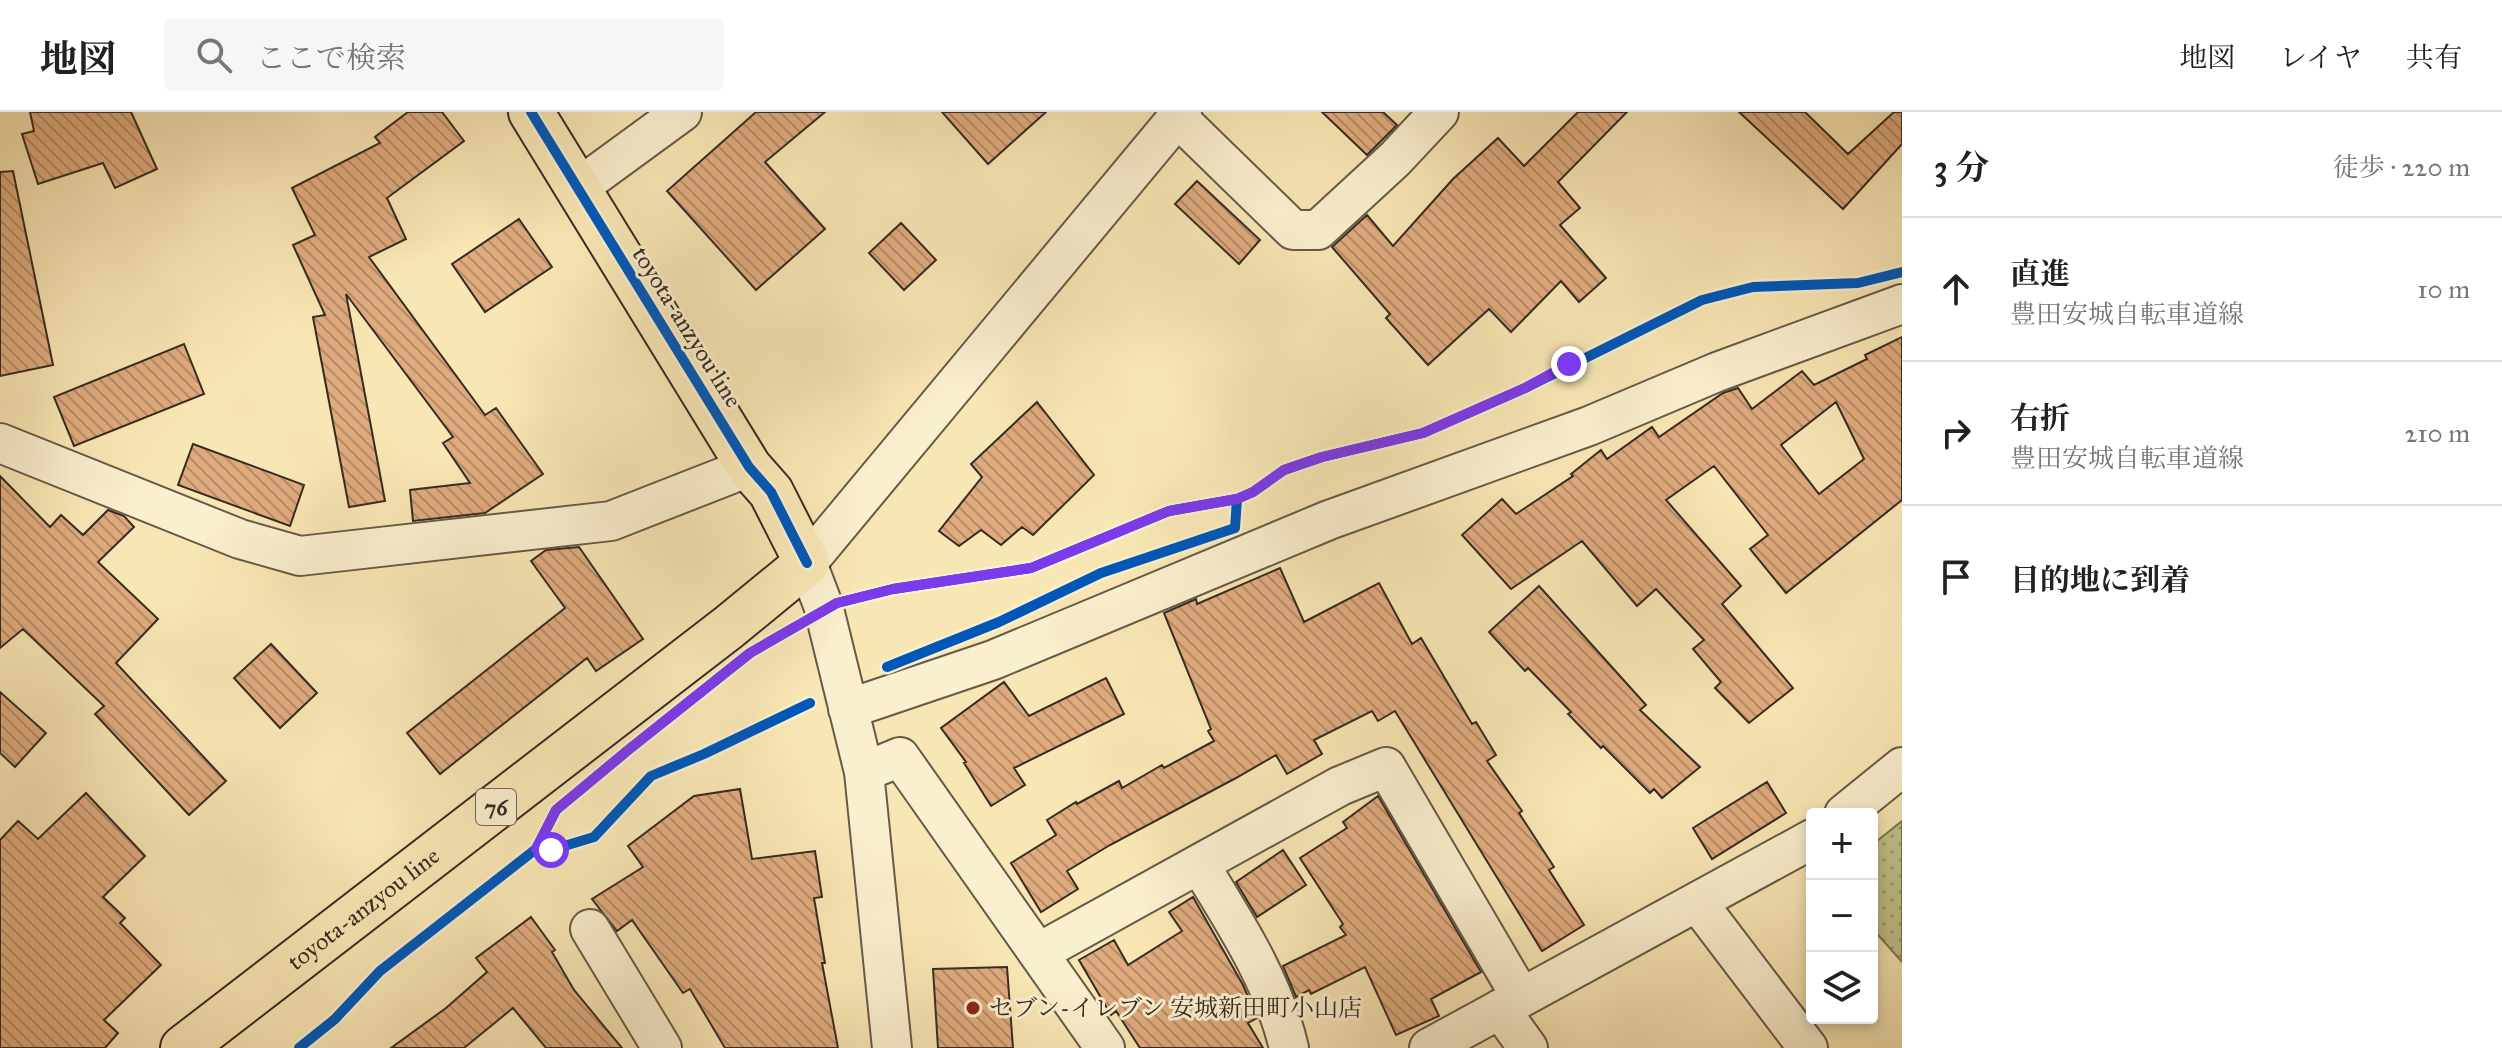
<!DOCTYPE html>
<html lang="ja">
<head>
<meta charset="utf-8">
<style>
	:root { --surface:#fff; --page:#f6f6f6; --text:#222; --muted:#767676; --line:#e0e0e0 }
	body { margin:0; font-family:"IM FELL Great Primer","Noto Serif JP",serif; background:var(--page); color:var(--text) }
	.controls { position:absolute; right:24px; bottom:24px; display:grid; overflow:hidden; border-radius:8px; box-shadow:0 4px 12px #0003 }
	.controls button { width:72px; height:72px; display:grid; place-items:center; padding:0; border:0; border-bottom:2px solid var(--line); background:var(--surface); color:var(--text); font:40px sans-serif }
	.stop { position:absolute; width:24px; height:24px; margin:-18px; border:6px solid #7c3aed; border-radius:50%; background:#fff }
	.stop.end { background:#7c3aed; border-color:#fff; box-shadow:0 2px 8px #0008 }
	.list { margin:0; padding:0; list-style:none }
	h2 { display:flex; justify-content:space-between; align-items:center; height:104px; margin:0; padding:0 32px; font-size:34px }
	h2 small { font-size:26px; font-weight:400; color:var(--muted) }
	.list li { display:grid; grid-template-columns:52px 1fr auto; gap:24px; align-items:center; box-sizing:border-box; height:144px; padding:0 32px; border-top:2px solid var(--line) }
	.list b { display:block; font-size:30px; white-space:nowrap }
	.list p { margin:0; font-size:26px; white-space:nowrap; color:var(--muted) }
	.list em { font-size:26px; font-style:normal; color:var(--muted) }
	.icon { flex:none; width:44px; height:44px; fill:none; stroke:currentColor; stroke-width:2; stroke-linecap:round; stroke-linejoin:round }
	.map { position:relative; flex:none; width:1902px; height:936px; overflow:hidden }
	header { display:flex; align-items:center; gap:48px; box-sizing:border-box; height:112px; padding:0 40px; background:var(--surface); border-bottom:2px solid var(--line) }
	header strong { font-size:38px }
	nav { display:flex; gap:44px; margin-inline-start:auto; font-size:28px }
	.search { width:560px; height:72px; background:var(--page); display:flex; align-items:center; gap:20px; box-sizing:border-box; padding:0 28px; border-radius:8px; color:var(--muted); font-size:30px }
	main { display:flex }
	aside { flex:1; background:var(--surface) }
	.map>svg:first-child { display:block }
	.park { fill:url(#park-dots); stroke:#7c7756; stroke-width:2 }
	.building { fill:url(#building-back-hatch); stroke:#362b23; stroke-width:2; fill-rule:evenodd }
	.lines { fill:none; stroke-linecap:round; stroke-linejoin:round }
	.minor-casing { stroke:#665a47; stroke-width:42 }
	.major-casing { stroke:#362b23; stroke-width:48 }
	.minor { stroke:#faefce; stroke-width:38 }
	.major { stroke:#f8e6b4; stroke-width:44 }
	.cycleway-casing { stroke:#faefce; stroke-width:15 }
	.cycleway { stroke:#0057b8; stroke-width:10 }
	.route { stroke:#7c3aed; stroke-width:10 }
	.poi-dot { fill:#8f2418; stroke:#faefce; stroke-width:3 }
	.labels { text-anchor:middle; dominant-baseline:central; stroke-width:6; stroke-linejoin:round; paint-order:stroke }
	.shield { fill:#faefce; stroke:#716656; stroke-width:2 }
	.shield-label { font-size:22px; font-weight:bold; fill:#362b23 }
	.street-label { font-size:24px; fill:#362b23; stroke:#faefce }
	.poi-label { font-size:24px; fill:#362b23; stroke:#faefce; text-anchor:start }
</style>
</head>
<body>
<header>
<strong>地図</strong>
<div class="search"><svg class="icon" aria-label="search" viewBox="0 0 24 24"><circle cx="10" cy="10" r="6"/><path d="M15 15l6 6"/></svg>ここで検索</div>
<nav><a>地図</a><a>レイヤ</a><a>共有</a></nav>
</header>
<main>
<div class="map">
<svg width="1902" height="936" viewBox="0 0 1902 936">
	<defs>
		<pattern id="park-dots" width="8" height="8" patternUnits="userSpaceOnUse" patternTransform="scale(2)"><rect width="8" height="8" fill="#c2c38a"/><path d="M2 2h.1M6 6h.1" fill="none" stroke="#9e9f70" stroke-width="1.8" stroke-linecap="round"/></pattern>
		<pattern id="building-back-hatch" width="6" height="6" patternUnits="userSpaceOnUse" patternTransform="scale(2)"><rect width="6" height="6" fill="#dfab7e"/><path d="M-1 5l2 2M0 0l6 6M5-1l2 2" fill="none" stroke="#b68b67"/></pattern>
	</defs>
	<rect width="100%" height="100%" fill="#f8e6b4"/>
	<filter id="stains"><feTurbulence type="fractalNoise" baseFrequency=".0025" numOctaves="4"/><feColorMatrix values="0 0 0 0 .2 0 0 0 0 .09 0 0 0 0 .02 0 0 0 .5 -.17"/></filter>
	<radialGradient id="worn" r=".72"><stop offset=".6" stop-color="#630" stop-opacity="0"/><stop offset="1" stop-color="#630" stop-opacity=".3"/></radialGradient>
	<!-- park -->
	<path class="park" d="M1902,709V850L1872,816V733Z"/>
	<!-- building -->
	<path class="building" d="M30,0H131L157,57L115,76L103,51L38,72L22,22L34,19Z
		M408,0H442L464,29L387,86L406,127L369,145L485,303L496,296L543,362L485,401L413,409L410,378L470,371L443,331L453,325L346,182L385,389L349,395L313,205L325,203L293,133L315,123L292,76L380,31L375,25Z
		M756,0H825L765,50L825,117L756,178L667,79Z
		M942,0H1046L988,52Z
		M1322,0H1383L1397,13L1367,43Z
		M1578,0H1627L1558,70L1580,96L1560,113L1606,166L1579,190L1561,169L1511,220L1489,197L1428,253L1386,206L1390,202L1332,135L1367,103L1393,134L1453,67L1498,26L1524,54Z
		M1739,0H1805L1848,42L1894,0H1902V32L1843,97Z
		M13,59L53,253L0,264V60Z
		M1197,69L1260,128L1239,152L1175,92Z
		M519,107L552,155L485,200L452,152Z
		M901,111L936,148L904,178L869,141Z
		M1902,225V388L1786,481L1750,437L1768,423L1714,354L1666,388L1741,474L1722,492L1793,576L1749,611L1715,576L1721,570L1693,537L1704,528L1656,477L1637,494L1582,429L1511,477L1462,423L1502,387L1516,402L1573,364L1571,362L1601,338L1607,347L1652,315L1659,325L1723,281L1738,276L1752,297L1802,259L1814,273L1867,247L1865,243ZM1836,290L1864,347L1819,382L1781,333Z
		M184,232L204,282L74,334L54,285Z
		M1037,290L1094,363L1033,423L1022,415L1001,433L981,418L959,434L939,419L982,365L971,352Z
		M193,332L304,373L290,414L178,373Z
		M0,364L50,415L61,403L83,423L108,398L124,404L134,415L98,450L158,507L116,551L226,669L189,703L95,602L104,594L23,517L0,536Z
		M579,435L643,527L596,559L587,546L440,662L407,621L565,496L531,449L546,438Z
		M1280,456L1304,510L1379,471L1412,532L1421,526L1472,612L1476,610L1496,643L1487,649L1522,699L1519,701L1554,755L1549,758L1584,813L1542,839L1395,599L1378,609L1372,599L1314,628L1322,642L1287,662L1276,643L1236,666L1110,733L1067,759L1078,777L1041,800L1011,751L1056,723L1047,708L1076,690L1077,692L1119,669L1122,676L1162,653L1164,656L1214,629L1208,619L1211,617L1164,501L1196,487L1197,492Z
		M1539,474L1646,593L1640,598L1700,655L1662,686L1654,677L1650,681L1603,634L1601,636L1568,602L1571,600L1528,556L1525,559L1489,520Z
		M271,532L317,581L280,616L234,566Z
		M1106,566L1124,602L1014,656L1025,673L991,694L964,651L966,650L941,616L1004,570L1029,604Z
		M0,580L46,621L15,655L0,641Z
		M1767,670L1786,701L1712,747L1693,716Z
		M740,677L752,747L815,739L822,785L814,786L825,851H822L838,936H725L690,877L683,881L632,808L617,819L592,787L643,755L628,734L694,684Z
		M86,681L145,744L103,785L125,806L120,811L161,853L104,908L118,921L105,936H0V728L18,709L38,727Z
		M1378,684L1481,860L1431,887L1439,904L1396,923L1365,855L1311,882L1309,878L1296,885L1283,854L1346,823L1340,815L1343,812L1300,746L1347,716L1343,710Z
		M1283,738L1306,773L1257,805L1236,770Z
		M1193,785L1243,873L1257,906L1248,911L1263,936H1140L1116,899L1111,903L1079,848L1114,828L1128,853L1182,819L1169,800Z
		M531,805L555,838L552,840L574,878L622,936H546L513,896L464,936H391L446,896L487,860L476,846Z
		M1007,855L1013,936H938L933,857Z"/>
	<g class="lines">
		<!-- minor casing -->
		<g class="minor-casing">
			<path id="minor" d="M1178,6L1293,118H1318L1395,47L1439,0
				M578,76L682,0
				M0,331L240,427L300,444L611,409L749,355
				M848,597L993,548L1329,408L1589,314L1717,260L1902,192
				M864,660L900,645L1105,936
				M1844,702L1902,655
				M1199,752C1235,811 1273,868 1289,936
				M1697,790L1808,936
				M590,817L662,936
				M1038,841L1340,674L1386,655L1521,885
				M1500,897L1528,936
				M892,936L864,660L823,493L807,451L1182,0
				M1429,936L1812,727"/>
		</g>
		<!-- major casing -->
		<g class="major-casing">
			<g id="major">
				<path id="s1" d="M183,936L729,515L807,451L771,380L749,355L531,0"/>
			</g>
		</g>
		<!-- minor -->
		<use href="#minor" class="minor"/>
		<!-- major -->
		<use href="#major" class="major"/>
		<!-- cycleway casing -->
		<g class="cycleway-casing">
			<path id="cycleway" d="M531,0L749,355L771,380L807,451
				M887,555L999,510L1101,461L1235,416L1237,387
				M536,737L551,738L594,725L651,664L704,642L810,591
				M299,936L335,907L380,859L536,737L556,698L627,639L750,541L837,491L893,477L1031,456L1169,399L1237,387L1253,380L1284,358L1322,345L1423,321L1525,276L1702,188L1753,175L1858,171L1902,160"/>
		</g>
		<!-- cycleway -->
		<use href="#cycleway" class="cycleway"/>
	</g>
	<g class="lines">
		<!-- route -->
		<path class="route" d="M551,738L536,737L556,698L627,639L750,541L837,491L893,477L1031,456L1169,399L1237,387L1253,380L1284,358L1322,345L1423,321L1525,276L1569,252"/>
	</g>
	<!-- markers -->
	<circle class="poi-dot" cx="973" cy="896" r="8"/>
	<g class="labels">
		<!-- shield labels -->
		<rect class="shield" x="476" y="677" width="40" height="36" rx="6"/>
		<g class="shield-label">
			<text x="496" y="695">76</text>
		</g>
		<!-- street labels -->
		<g class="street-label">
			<text transform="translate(687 215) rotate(58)">toyota-anzyou line</text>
			<text stroke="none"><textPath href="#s1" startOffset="228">toyota-anzyou line</textPath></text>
		</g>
		<!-- poi labels -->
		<g class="poi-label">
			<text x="989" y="896">セブン-イレブン 安城新田町小山店</text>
		</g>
	</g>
	<rect width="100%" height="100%" filter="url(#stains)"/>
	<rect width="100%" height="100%" fill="url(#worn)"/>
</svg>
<div class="controls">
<button>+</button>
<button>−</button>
<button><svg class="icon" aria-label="layers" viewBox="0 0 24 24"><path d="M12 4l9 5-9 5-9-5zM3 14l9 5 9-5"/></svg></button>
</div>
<div class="stop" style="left:551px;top:738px"></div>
<div class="stop end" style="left:1569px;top:252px"></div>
</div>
<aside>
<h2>3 分<small>徒歩 · 220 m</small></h2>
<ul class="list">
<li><svg class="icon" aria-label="ahead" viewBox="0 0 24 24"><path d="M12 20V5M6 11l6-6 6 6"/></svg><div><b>直進</b><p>豊田安城自転車道線</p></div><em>10 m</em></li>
<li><svg class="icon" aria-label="right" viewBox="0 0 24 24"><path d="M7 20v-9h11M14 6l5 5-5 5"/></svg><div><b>右折</b><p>豊田安城自転車道線</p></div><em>210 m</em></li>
<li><svg class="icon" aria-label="arrive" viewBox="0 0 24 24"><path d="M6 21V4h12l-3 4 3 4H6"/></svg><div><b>目的地に到着</b></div></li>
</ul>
</aside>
</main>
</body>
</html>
